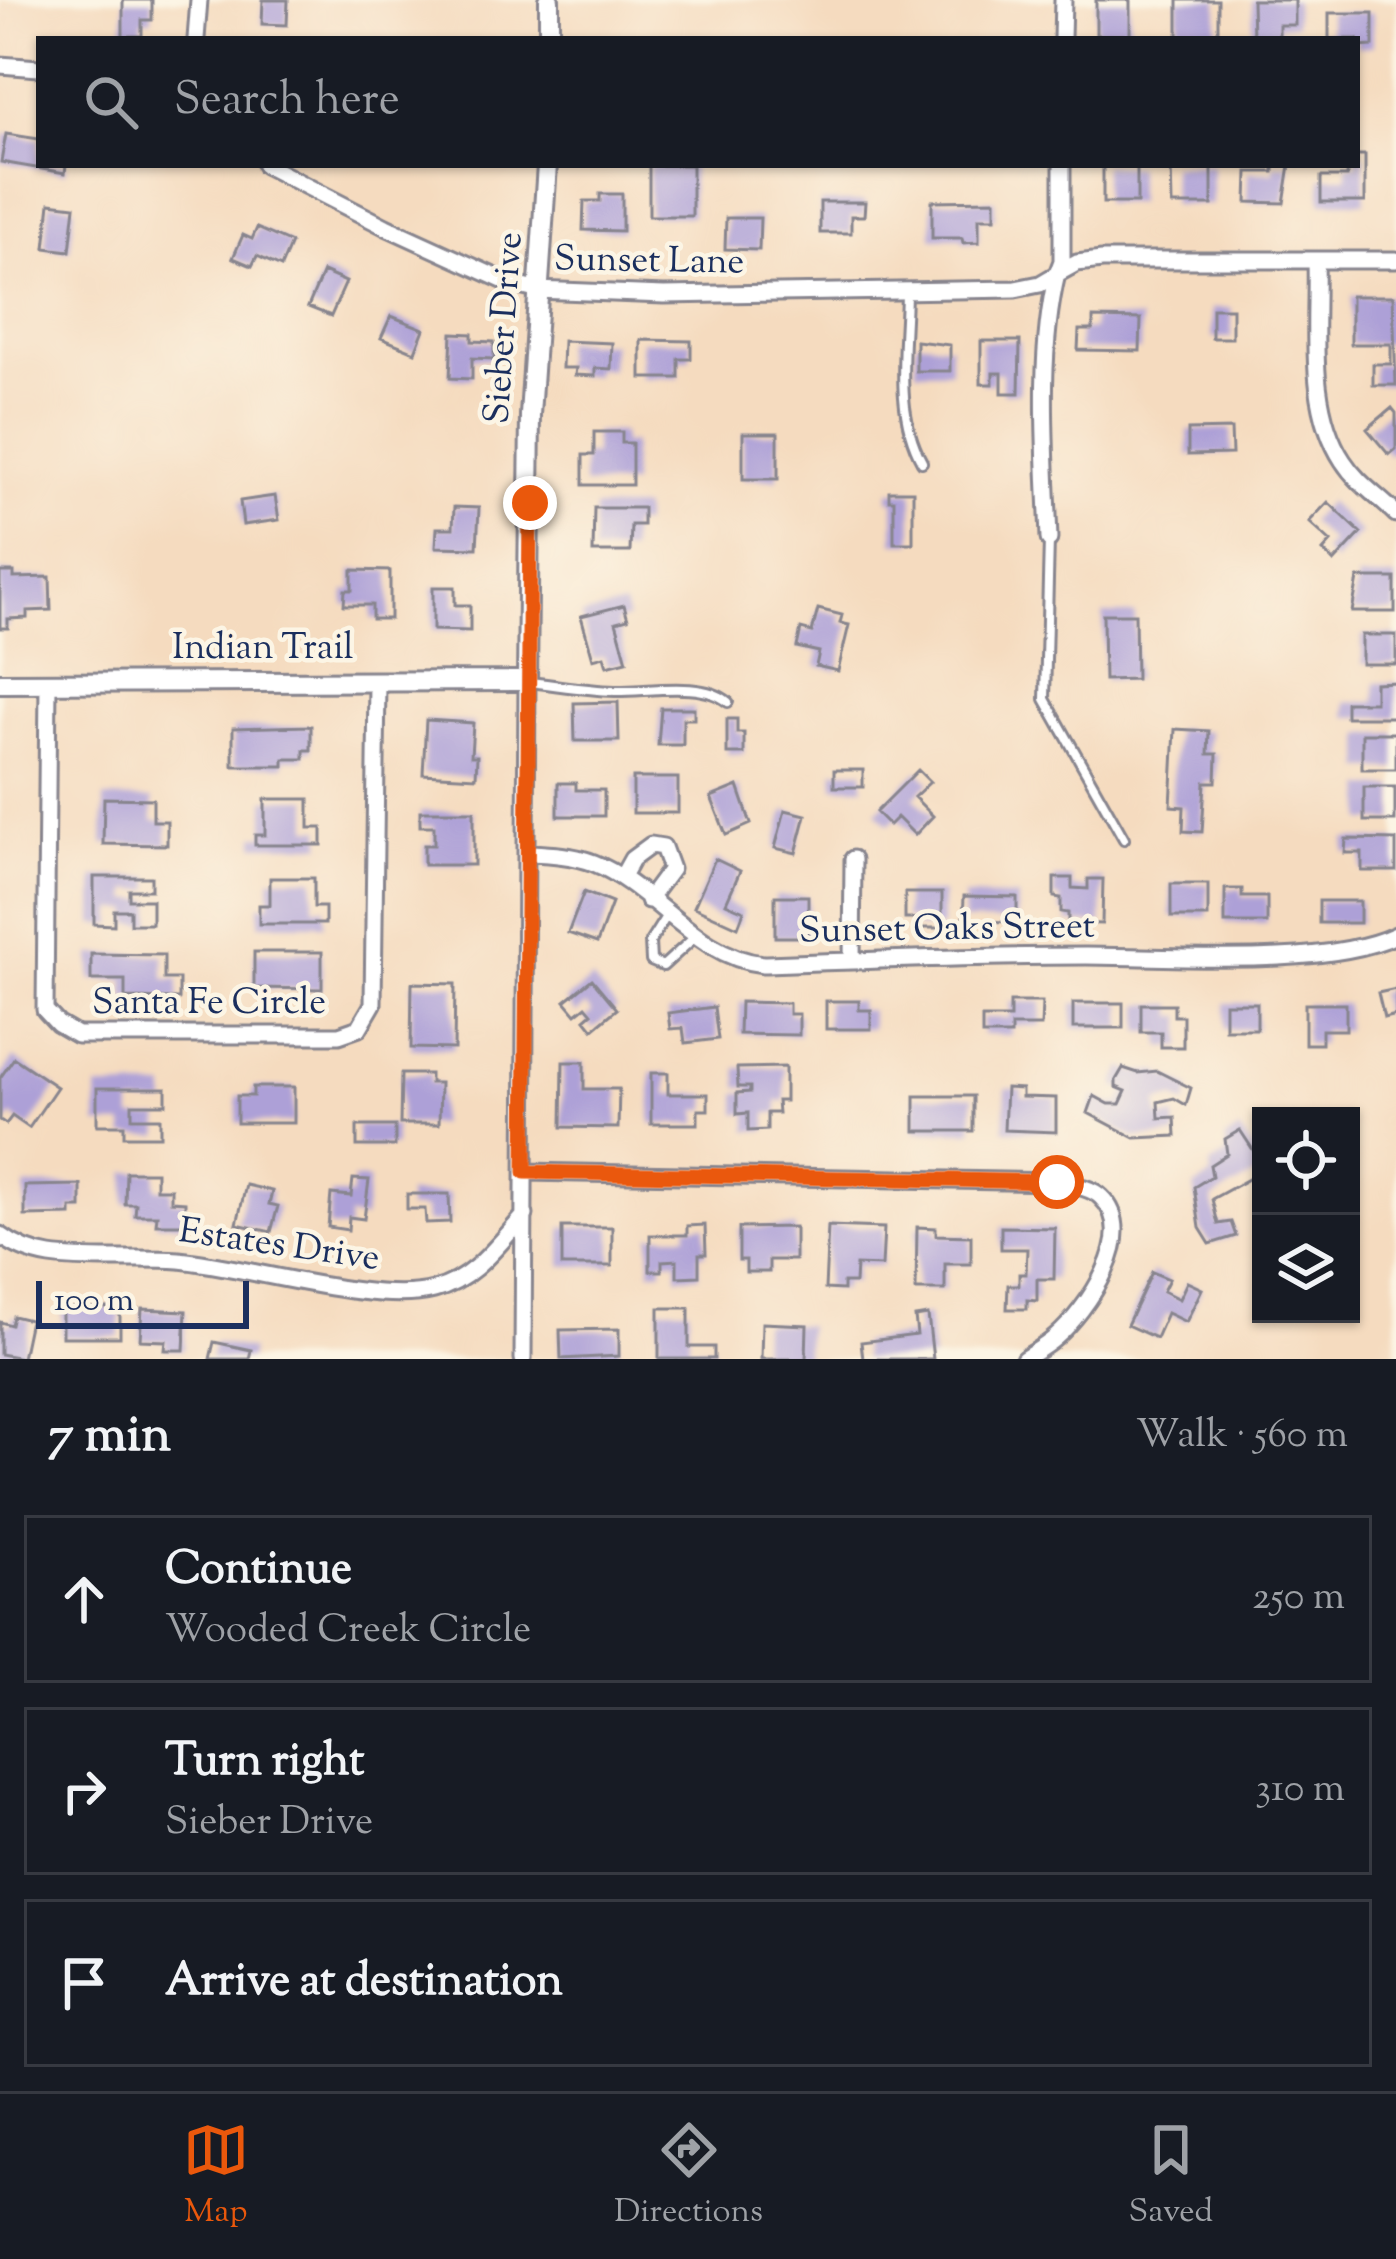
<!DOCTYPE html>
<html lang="en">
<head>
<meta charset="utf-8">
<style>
	:root { --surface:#171b24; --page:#242831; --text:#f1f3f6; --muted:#9ea1a6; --line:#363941; --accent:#ea580c }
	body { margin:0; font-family:"Sorts Mill Goudy",serif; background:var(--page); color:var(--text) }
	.controls { position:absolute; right:36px; bottom:36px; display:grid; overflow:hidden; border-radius:0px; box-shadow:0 3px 9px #0004 }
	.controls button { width:108px; height:108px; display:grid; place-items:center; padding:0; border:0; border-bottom:3px solid var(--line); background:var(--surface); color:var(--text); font:60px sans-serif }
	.scale { position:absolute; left:36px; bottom:30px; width:213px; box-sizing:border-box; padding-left:12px; border:6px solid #1b2f5e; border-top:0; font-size:33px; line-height:42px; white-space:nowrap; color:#1b2f5e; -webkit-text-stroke:9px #fcf5e5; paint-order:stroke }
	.stop { position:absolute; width:36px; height:36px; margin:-27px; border:9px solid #ea580c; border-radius:50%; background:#fff }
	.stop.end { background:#ea580c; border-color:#fff; box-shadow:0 3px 12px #0008 }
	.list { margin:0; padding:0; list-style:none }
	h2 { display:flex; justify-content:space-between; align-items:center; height:156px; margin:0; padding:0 48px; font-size:51px }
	h2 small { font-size:39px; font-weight:400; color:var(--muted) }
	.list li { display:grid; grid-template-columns:78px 1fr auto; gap:36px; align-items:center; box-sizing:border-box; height:168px; margin:0 24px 24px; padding:0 24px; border:3px solid var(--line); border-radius:0px }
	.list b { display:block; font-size:45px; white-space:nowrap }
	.list p { margin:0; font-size:39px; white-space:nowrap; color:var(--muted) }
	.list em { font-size:39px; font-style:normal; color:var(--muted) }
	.icon { flex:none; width:66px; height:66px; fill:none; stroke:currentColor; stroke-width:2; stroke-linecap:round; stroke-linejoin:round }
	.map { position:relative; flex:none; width:1396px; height:1359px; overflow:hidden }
	.search { position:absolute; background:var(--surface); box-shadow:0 3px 9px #0004; left:36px; right:36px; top:36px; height:132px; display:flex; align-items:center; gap:30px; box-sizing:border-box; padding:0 42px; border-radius:0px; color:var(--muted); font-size:45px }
	.sheet { height:732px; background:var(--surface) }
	nav { display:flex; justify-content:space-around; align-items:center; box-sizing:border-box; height:168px; border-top:3px solid var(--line); background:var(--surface); font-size:33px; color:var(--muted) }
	nav a { display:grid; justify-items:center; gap:6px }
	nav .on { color:var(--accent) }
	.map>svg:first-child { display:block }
	.building { fill:#ada0d7 }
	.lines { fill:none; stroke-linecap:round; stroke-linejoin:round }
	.service-casing { stroke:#88858e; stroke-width:14 }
	.minor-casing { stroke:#88858e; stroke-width:21 }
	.tertiary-casing { stroke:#88858e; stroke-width:24 }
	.service { stroke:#fff; stroke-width:8 }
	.minor { stroke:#fff; stroke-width:15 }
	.tertiary { stroke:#fff; stroke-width:18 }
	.route { stroke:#ea580c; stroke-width:15 }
	.labels { text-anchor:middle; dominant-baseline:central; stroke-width:9; stroke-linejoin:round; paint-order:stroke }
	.street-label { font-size:36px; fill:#1b2f5e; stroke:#fcf5e5 }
</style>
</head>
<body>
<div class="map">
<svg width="1396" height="1359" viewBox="0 0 1396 1359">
	<rect width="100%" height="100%" fill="#fcf5e5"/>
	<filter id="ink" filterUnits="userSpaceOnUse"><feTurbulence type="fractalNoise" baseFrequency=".00833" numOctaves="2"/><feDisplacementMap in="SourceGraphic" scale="24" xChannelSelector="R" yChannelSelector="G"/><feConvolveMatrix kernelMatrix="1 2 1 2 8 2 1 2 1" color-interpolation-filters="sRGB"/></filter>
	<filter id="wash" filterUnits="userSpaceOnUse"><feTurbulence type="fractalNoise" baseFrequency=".004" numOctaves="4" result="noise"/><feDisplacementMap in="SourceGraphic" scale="48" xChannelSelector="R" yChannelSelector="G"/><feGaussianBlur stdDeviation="2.7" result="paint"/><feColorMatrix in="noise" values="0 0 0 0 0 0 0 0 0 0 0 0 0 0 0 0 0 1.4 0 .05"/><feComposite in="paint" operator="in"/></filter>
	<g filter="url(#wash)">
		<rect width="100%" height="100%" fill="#f5dbbf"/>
		<g id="blocks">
			<!-- building -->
			<path class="building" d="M123,0H152V20H142V36H123Z
				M263,0H288L287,25L262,24Z
				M1096,0H1130V35H1096Z
				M1178,0H1218V39H1178Z
				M1252,0H1295V25H1279V39H1253Z
				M1329,13H1373V46L1357,47V39H1329Z
				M6,134L39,139V165H66L65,173L1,162Z
				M1357,155H1365V202H1321V177H1347V165H1357Z
				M649,165H692V216H649Z
				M1103,165L1137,167V203H1103Z
				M1171,165H1212V205H1172Z
				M1274,165H1290L1284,203L1247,202L1248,172H1274Z
				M600,194H622V231L583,230L584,201H600Z
				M995,200V218H979V242L963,243L962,238H932V201Z
				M820,202H865L864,216H851V233H820Z
				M50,203L75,206L70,251L45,248Z
				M726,218H760L759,250L725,249Z
				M257,228L291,243L281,267L257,256L252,266L233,258L243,235L252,239Z
				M323,272L346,282L331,316L308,307Z
				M1351,296H1393L1396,385H1373V364H1391V344H1351Z
				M1212,308H1232V338H1212Z
				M391,316L424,329L415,352L381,338Z
				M1093,318L1141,319L1140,351L1078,350L1079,330H1093Z
				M452,333L472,334V341L494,342V359L472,358V379L450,378Z
				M641,340L691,341V359H679V378H641Z
				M563,341L612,343L611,369L595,368V376L575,375L576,368H562Z
				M916,341L950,345V371H916Z
				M981,341H1020L1019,393H1002V373H993V384H981Z
				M1392,408L1396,413V449L1389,455L1367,429Z
				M1231,429L1232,454L1188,455V430Z
				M594,432H622V443H632V485H583V455H594Z
				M743,433H778V479H743Z
				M889,491H913V543H894V500H889Z
				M275,496L279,520L243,525L240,501Z
				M1328,502L1361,533L1334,562L1323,551L1331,542L1309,522Z
				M454,507L479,508L477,548L436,547L437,528H453Z
				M594,508H643V525H631L630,552H593Z
				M352,570L390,571V619H372V605H344L345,590H352Z
				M0,572H14V578L50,577L51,610L27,611V618L8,619V628H0Z
				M1358,578H1395V612H1352Z
				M433,587H455V605H470V631L433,630Z
				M624,605L628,619L616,622L627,661L607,666L604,656L593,659L581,616Z
				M818,609L842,615L840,623L849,625L838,671L816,666L819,652L797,647L801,629L812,632Z
				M1103,614H1135L1136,679L1104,680Z
				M1362,635H1396V664H1362Z
				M1396,682V717H1346V702H1375V683Z
				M618,702L619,741H575L574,703Z
				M661,708H694V719H683V745H658Z
				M727,719H737V733H744V754H727Z
				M426,720L473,723L471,756H477L476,777L423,774Z
				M311,726V750H304V759H284V766H233V728Z
				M1175,729L1209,731L1208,754H1217L1216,782H1205L1202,832L1183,831L1184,807L1171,806Z
				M1362,733H1396V769H1362Z
				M834,770H863V787H834Z
				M918,770L930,782L914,797L933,816L915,835L897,817L889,825L876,812Z
				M633,778H678V813H633Z
				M558,783H576V790H604V816H558Z
				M738,786L751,824L726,835L711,797Z
				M1364,787H1395V821H1364Z
				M104,798L153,799V821H167V845L103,844Z
				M265,799H309V828H322V845H255V835H265Z
				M785,810L806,815L796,853L775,848Z
				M420,811H474V865H424V845H434V826H420Z
				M1346,839L1396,840V871H1362V853H1345Z
				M715,859L740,871L726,903L744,911L738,927L694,907Z
				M94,877H151V890H129V900H152V924H130V910H114V925L94,924Z
				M270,878H314V907H325V924H259V905H270Z
				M1054,878H1072V888L1088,889V879H1103L1102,924L1068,923V913L1061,912V898L1054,897Z
				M1171,884H1208V917H1171Z
				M1225,889H1242V897H1267V923H1225Z
				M584,892L612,903L597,943L568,933Z
				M905,893H942V928H916V919H905Z
				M775,896H808V937H775Z
				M964,896L1017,897V922L963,921Z
				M1319,901H1360V923H1319Z
				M254,952H322V989L254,988Z
				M91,954L164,955V979H179V999L125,998V980H91Z
				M592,979L617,1009L593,1029L585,1019L592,1013L586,1006L576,1014L565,1001Z
				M412,983L455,984L454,1049L411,1048Z
				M1396,989V1015L1384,1018L1378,993Z
				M826,1001H859V1010H871V1029H826Z
				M740,1002L789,1003V1014H799V1035L739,1034Z
				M1010,1002H1042L1041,1026H1011V1035H982V1018H1010Z
				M1073,1003H1123V1028H1073Z
				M1225,1003H1257V1029H1225Z
				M1141,1004H1174V1016H1183V1047H1161V1032H1141Z
				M1305,1004H1346V1030H1322V1044H1305Z
				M714,1007L718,1039L685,1043L683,1028L670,1029L668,1013Z
				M14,1058L57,1087L29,1128L12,1116L6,1124L0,1120V1078Z
				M563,1062H584V1089H619L618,1128L562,1127Z
				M785,1067V1101H777L778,1113H767V1130L748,1131V1113L737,1114V1093L750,1092V1087H738L737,1068Z
				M1123,1068L1138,1073L1157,1071L1191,1088L1186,1105L1174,1098L1158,1102L1159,1118L1175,1117L1176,1136L1135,1138L1088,1113L1094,1096L1109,1104H1120L1126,1091L1116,1087V1080Z
				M651,1073H668V1094H708V1110H698V1124H651Z
				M401,1074H430V1083H440L439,1124H400Z
				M253,1087H294V1123H237V1096H253Z
				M97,1088H166V1104H132V1118H160V1136H124V1125H97Z
				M1006,1088L1022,1089V1097L1056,1098V1132L1004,1130Z
				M915,1096H973V1131H915Z
				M357,1126H395V1146H357Z
				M1240,1130L1261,1162V1172L1212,1199L1218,1224L1231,1222L1236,1236L1210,1244L1200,1228L1194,1187L1212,1176L1210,1165L1227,1154L1225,1139Z
				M126,1172H156V1189H171V1201L185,1202V1224H156L157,1215H135L136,1204H125Z
				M353,1179L369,1180L364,1219L349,1217L348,1230L328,1227L331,1194L351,1196Z
				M81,1185V1208H71V1215L25,1216V1186Z
				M246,1185L272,1191L269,1204L278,1206L271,1232L237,1224Z
				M407,1194H449L450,1222L426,1223L425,1209H407Z
				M705,1225L706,1254H699V1276L677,1277V1260L662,1261V1271H650V1235H687V1226Z
				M828,1226L884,1228L882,1266L856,1265L855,1283H843V1290L825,1289Z
				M562,1227H612V1266H562Z
				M795,1227V1260H769V1272H746V1260H739V1228Z
				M917,1227L936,1228V1235L971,1236V1264H945V1290H916Z
				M1001,1227L1055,1228L1054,1279H1037V1301L1027,1300V1309H1007L1008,1285H1019V1274H1026L1027,1249H1001Z
				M1152,1272L1169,1279L1163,1291L1179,1299L1187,1282L1202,1289L1186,1322L1167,1313L1156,1338L1127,1325Z
				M62,1308H120V1337H62Z
				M659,1308H689V1347H714V1359H659Z
				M142,1309L186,1311L184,1350H165L166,1341L140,1340Z
				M928,1315L933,1359H863L861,1342L917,1335L915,1317Z
				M13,1316L30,1320L22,1358L0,1354V1322L11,1325Z
				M762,1323L807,1325L806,1359H761Z
				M619,1329V1356L561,1359L560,1330Z
				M214,1342L251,1350L249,1359H210Z"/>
		</g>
	</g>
	<g filter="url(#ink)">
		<use href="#blocks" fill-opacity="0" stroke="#88858e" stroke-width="3"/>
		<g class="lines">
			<!-- service casing -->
			<g class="service-casing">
				<path id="service" d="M906,293C905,349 894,412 922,462
					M1049,540L1045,699L1124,839
					M528,682C557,685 586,690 615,691C646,692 703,680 728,702
					M667,915L650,942L651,961L663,966L697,935"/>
			</g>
			<!-- minor casing -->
			<g class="minor-casing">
				<path id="minor" d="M196,39L199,0
					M1062,39L1063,0
					M0,65L39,68
					M265,165L386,227L511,284L536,290L664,295L1015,289L1040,284L1057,274L1062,261V165
					M1316,260C1318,325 1306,405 1343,461C1357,483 1378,496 1396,514
					M1049,539C1046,455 1037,356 1057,274L1077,263L1102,260H1396
					M48,682L45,1010L58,1024L77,1035H339L359,1028L373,1004L377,682
					M528,853C549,854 574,855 594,863C654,887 696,957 763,964C871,960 978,956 1086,956C1168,956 1324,969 1396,935
					M622,877L632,859L651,845L663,847L671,869L648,900
					M852,961L853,859
					M525,1172L1057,1182C1071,1185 1091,1187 1101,1197C1141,1234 1086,1311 1056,1337C1046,1346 1035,1352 1024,1359
					M0,1235C16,1247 31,1253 50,1256C92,1262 137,1257 179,1260C246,1266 374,1306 434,1290C474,1280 498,1244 525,1215
					M523,1359L527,681"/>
			</g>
			<!-- tertiary casing -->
			<g class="tertiary-casing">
				<path id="tertiary" d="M549,39V0
					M0,683L527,681L530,415L547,165"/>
			</g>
			<!-- service -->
			<use href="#service" class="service"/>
			<!-- minor -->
			<use href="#minor" class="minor"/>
			<!-- tertiary -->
			<use href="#tertiary" class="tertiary"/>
		</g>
	</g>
	<g class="lines" filter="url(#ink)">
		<!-- route -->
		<path class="route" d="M530,503L525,1172L1057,1182"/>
	</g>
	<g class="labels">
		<!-- street labels -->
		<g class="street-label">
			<text transform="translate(649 262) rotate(1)">Sunset Lane</text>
			<text transform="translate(505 328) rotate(-86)">Sieber Drive</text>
			<text x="263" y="649">Indian Trail</text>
			<text transform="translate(947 930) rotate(-1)">Sunset Oaks Street</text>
			<text x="209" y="1004">Santa Fe Circle</text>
			<text transform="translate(279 1246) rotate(8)">Estates Drive</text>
		</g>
	</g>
</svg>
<div class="controls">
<button><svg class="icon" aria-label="locate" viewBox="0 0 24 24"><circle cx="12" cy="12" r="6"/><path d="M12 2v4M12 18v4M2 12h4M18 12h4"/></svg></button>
<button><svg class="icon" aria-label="layers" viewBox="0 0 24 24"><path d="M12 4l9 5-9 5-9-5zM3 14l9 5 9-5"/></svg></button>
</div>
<div class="scale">100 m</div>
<div class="stop" style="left:1057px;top:1182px"></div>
<div class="stop end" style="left:530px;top:503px"></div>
<div class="search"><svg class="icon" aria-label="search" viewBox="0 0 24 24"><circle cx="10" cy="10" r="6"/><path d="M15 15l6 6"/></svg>Search here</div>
</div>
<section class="sheet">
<h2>7 min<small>Walk · 560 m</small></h2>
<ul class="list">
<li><svg class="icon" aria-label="ahead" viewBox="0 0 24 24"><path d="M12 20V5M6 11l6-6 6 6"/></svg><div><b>Continue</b><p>Wooded Creek Circle</p></div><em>250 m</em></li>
<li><svg class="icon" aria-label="right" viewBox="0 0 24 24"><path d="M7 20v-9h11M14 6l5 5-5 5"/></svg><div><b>Turn right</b><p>Sieber Drive</p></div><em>310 m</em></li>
<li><svg class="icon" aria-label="arrive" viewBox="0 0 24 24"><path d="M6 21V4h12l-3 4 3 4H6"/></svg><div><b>Arrive at destination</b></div></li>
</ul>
</section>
<nav>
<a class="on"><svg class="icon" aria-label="map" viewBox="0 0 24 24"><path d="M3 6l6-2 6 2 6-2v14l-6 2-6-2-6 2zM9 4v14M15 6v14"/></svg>Map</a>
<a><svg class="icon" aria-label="directions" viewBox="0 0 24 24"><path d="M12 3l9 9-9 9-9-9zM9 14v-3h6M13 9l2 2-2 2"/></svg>Directions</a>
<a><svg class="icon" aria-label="saved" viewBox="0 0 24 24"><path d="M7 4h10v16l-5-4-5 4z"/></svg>Saved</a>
</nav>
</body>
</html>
